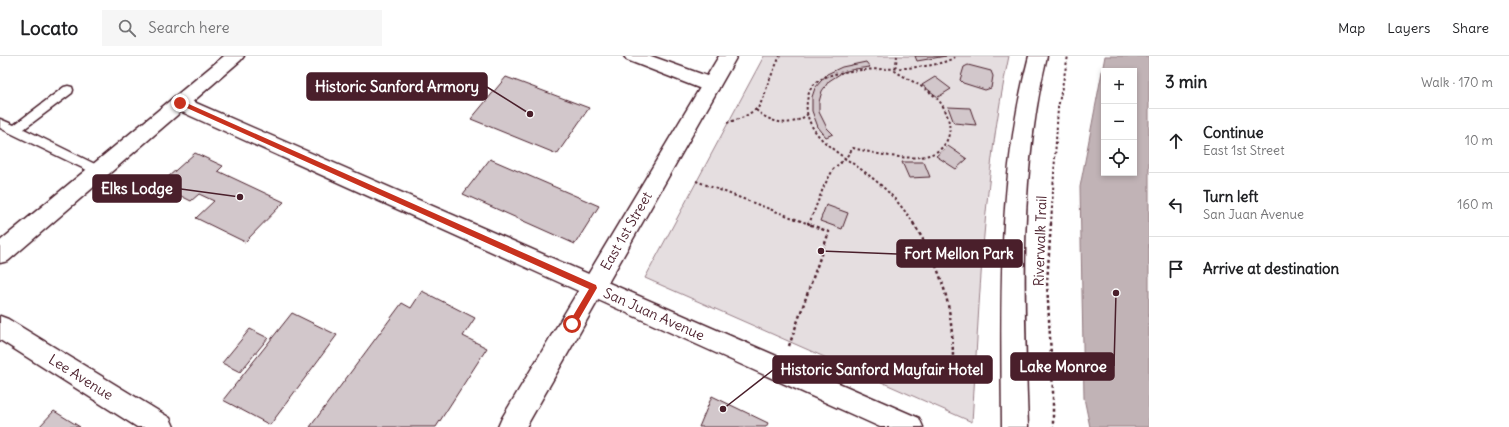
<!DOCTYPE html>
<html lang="en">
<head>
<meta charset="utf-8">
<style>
	:root { --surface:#fff; --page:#f6f6f6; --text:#202124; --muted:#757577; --line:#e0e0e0 }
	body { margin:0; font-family:Delius,sans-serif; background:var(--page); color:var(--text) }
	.controls { position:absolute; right:12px; top:12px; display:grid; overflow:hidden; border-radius:0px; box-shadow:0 2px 6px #0003 }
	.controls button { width:36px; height:36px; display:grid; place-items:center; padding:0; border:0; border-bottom:1px solid var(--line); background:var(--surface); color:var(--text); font:20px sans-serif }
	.stop { position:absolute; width:12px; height:12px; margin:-9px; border:3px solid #c8321e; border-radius:50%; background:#fff }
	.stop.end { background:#c8321e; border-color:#fff; box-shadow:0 1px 4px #0008 }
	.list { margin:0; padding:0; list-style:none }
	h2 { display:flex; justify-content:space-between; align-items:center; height:52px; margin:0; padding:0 16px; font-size:17px }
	h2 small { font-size:13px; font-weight:400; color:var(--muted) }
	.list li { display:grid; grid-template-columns:26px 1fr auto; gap:12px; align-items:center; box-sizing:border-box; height:64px; padding:0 16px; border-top:1px solid var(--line) }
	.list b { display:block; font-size:15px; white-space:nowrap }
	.list p { margin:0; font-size:13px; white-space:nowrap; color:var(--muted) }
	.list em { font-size:13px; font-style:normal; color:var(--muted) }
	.icon { flex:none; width:22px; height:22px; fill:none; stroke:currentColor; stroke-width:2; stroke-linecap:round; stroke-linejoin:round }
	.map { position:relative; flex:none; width:1149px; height:371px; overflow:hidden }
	header { display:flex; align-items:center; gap:24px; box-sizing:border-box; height:56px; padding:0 20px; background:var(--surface); border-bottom:1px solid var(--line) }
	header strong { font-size:19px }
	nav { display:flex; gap:22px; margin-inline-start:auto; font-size:14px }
	.search { width:280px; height:36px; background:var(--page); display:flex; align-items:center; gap:10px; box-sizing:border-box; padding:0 14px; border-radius:0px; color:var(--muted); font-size:15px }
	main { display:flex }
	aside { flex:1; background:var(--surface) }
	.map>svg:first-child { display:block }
	.green { fill:#e5dee0; stroke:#987e86 }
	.water { fill:#c1b3b6; stroke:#91787e; fill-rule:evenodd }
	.building { fill:#d2c7cb; stroke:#4a1f2b }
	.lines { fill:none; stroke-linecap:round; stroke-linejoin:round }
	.lane-casing { stroke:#4a1f2b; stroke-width:3 }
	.street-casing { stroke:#4a1f2b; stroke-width:3 }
	.secondary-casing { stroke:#4a1f2b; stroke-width:3 }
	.path-far1 { stroke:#4a1f2b; stroke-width:2; stroke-dasharray:2.5 2.5; stroke-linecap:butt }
	.path { stroke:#4a1f2b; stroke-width:2.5; stroke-dasharray:3 3; stroke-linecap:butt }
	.lane { fill:#fff; fill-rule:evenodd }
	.street { fill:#fff; fill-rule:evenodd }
	.secondary { fill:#fff; fill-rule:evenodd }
	.route { fill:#c8321e }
	.labels { text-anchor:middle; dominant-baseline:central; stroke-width:4; stroke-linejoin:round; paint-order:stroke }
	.street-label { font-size:14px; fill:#4a1f2b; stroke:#fff }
	.leader { fill:none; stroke:#4a1f2b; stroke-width:1.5 }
	.callout-dot { fill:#4a1f2b; stroke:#fff; stroke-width:1.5 }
	.callout { fill:#4a1f2b; stroke:#4a1f2b; stroke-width:1.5 }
	.callout-label { font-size:15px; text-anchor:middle; font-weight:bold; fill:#fff }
</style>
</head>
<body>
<header>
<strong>Locato</strong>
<div class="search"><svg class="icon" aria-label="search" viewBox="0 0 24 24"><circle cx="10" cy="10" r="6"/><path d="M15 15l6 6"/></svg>Search here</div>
<nav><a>Map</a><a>Layers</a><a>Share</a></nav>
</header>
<main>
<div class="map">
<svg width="1149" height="371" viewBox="0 0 1149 371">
	<rect width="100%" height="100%" fill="#fff"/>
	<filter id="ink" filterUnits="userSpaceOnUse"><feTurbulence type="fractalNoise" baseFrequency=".025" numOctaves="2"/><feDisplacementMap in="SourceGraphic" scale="8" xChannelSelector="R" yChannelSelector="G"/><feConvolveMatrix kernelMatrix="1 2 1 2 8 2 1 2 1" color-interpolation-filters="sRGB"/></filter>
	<g filter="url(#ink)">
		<!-- green -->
		<path class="green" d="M764,0H1009C983,120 980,244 972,366L645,222Z"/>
		<!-- water -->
		<path class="water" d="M1105,0H1149V371H1090L1084,342L1080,131ZM1104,15H1134V117H1104Z"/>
		<!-- building -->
		<path class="building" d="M915,0H946L917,5Z
			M866,6L870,11L855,13L843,16L829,25L822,35L819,46V56L827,72L833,78L826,81L818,71L812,55V41L815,32L827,18L842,11Z
			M968,9L991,15L993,20L991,32L985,34L963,27L960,24L964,11Z
			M506,21L589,52L557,98L471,63Z
			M935,21L951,33L938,41L922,29Z
			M948,51L970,52L976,69L954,67Z
			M948,90L967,103L956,113L936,100Z
			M195,97L223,110L218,115L284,146L245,186L196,162L214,145L199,138L191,145L159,129Z
			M490,103L599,150L575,188L463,138Z
			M902,106H924L930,121L909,122Z
			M826,149L848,157L842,173L820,165Z
			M422,235L475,262L463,280L487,292L436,371H310L402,247L411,252Z
			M292,257L337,279L270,369L223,344Z
			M250,273L268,282L240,316L222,307Z
			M712,340L768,367L766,371H699Z
			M54,355L80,371H39Z"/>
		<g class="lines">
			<!-- lane casing -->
			<g class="lane-casing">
				<path id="lane" d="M68,30L72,31L73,34L72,37L24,73L103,112L105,115L103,118L99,120L95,118L0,72V63L14,69L64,31Z"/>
			</g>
			<!-- street casing -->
			<g class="street-casing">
				<path id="street" d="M624,0H651L718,24L720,29L718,34L711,36L704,34L627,4Z
					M180,40L919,362L923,371H880L173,52L171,47L173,42Z
					M0,260L8,263L170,362L174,371H137L0,284Z"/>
			</g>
			<!-- secondary casing -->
			<g class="secondary-casing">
				<path id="secondary" d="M224,0H244L241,4L8,205L0,207V185Z
					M719,0H737L526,371H498L502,362Z
					M1029,0H1047C1018,121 1024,247 1028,371H1002C1001,247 997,121 1029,0Z"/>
			</g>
			<!-- path-far1 -->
			<path class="path-far1" d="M756,54C772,68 791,72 808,58
				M727,67L744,61L758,52L764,41L768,27L780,0
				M696,125L809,168L824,130L834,112L845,103L853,92C877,98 941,116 949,78C951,68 947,55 940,46C929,32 910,25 895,15L897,0
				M914,168C903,151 888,134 871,121C845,99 793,78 810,34C829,0 919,24 957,0
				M1051,168L1058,52L1068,0"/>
			<!-- path -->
			<path class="path" d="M807,167H809
				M913,167C943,214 953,251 953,306
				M1051,167L1047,227L1053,335V371
				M789,290L829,176L809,168"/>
			<!-- lane -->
			<use href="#lane" class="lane"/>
			<!-- street -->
			<use href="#street" class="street"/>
			<!-- secondary -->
			<use href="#secondary" class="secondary"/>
		</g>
	</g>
	<!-- route -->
	<path class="route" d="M178,45H182L596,229L597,232L575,270H570V265L589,233L178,48Z"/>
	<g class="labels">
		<!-- street labels -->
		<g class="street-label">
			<text transform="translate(626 175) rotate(-60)">East 1st Street</text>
			<text transform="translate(1040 185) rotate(-88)">Riverwalk Trail</text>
			<text transform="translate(654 258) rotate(24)">San Juan Avenue</text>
			<text transform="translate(81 321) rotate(32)">Lee Avenue</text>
		</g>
	</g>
	<!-- callouts -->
	<path class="leader" d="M530 58L487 31M240 141L181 133M821 195L897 198M1116 237L1114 310M723 353L773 314"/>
	<g class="callout-dot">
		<circle cx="530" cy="58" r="4"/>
		<circle cx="240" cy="141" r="4"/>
		<circle cx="821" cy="195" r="4"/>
		<circle cx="1116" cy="237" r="4"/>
		<circle cx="723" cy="353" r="4"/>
	</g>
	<g class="callout">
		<rect x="307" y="17" width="180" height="27" rx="4"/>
		<rect x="93" y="119" width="88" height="27" rx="4"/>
		<rect x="897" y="184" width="125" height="27" rx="4"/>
		<rect x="1011" y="297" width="103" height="27" rx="4"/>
		<rect x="773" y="300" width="219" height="27" rx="4"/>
	</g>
	<g class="callout-label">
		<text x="397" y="36">Historic Sanford Armory</text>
		<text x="137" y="138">Elks Lodge</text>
		<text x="959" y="203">Fort Mellon Park</text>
		<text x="1063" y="316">Lake Monroe</text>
		<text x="882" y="319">Historic Sanford Mayfair Hotel</text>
	</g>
</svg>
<div class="controls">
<button>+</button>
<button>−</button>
<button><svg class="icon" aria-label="locate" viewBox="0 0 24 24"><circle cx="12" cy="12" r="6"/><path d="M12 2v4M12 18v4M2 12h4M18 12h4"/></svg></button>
</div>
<div class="stop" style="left:572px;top:268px"></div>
<div class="stop end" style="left:180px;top:47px"></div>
</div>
<aside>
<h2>3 min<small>Walk · 170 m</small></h2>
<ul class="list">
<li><svg class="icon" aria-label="ahead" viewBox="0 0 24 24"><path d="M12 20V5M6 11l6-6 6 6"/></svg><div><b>Continue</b><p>East 1st Street</p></div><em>10 m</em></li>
<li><svg class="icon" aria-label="left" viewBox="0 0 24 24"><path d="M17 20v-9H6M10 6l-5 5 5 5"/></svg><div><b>Turn left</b><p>San Juan Avenue</p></div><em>160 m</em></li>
<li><svg class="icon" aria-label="arrive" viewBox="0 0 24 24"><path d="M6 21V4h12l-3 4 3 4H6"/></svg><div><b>Arrive at destination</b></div></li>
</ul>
</aside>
</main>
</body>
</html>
